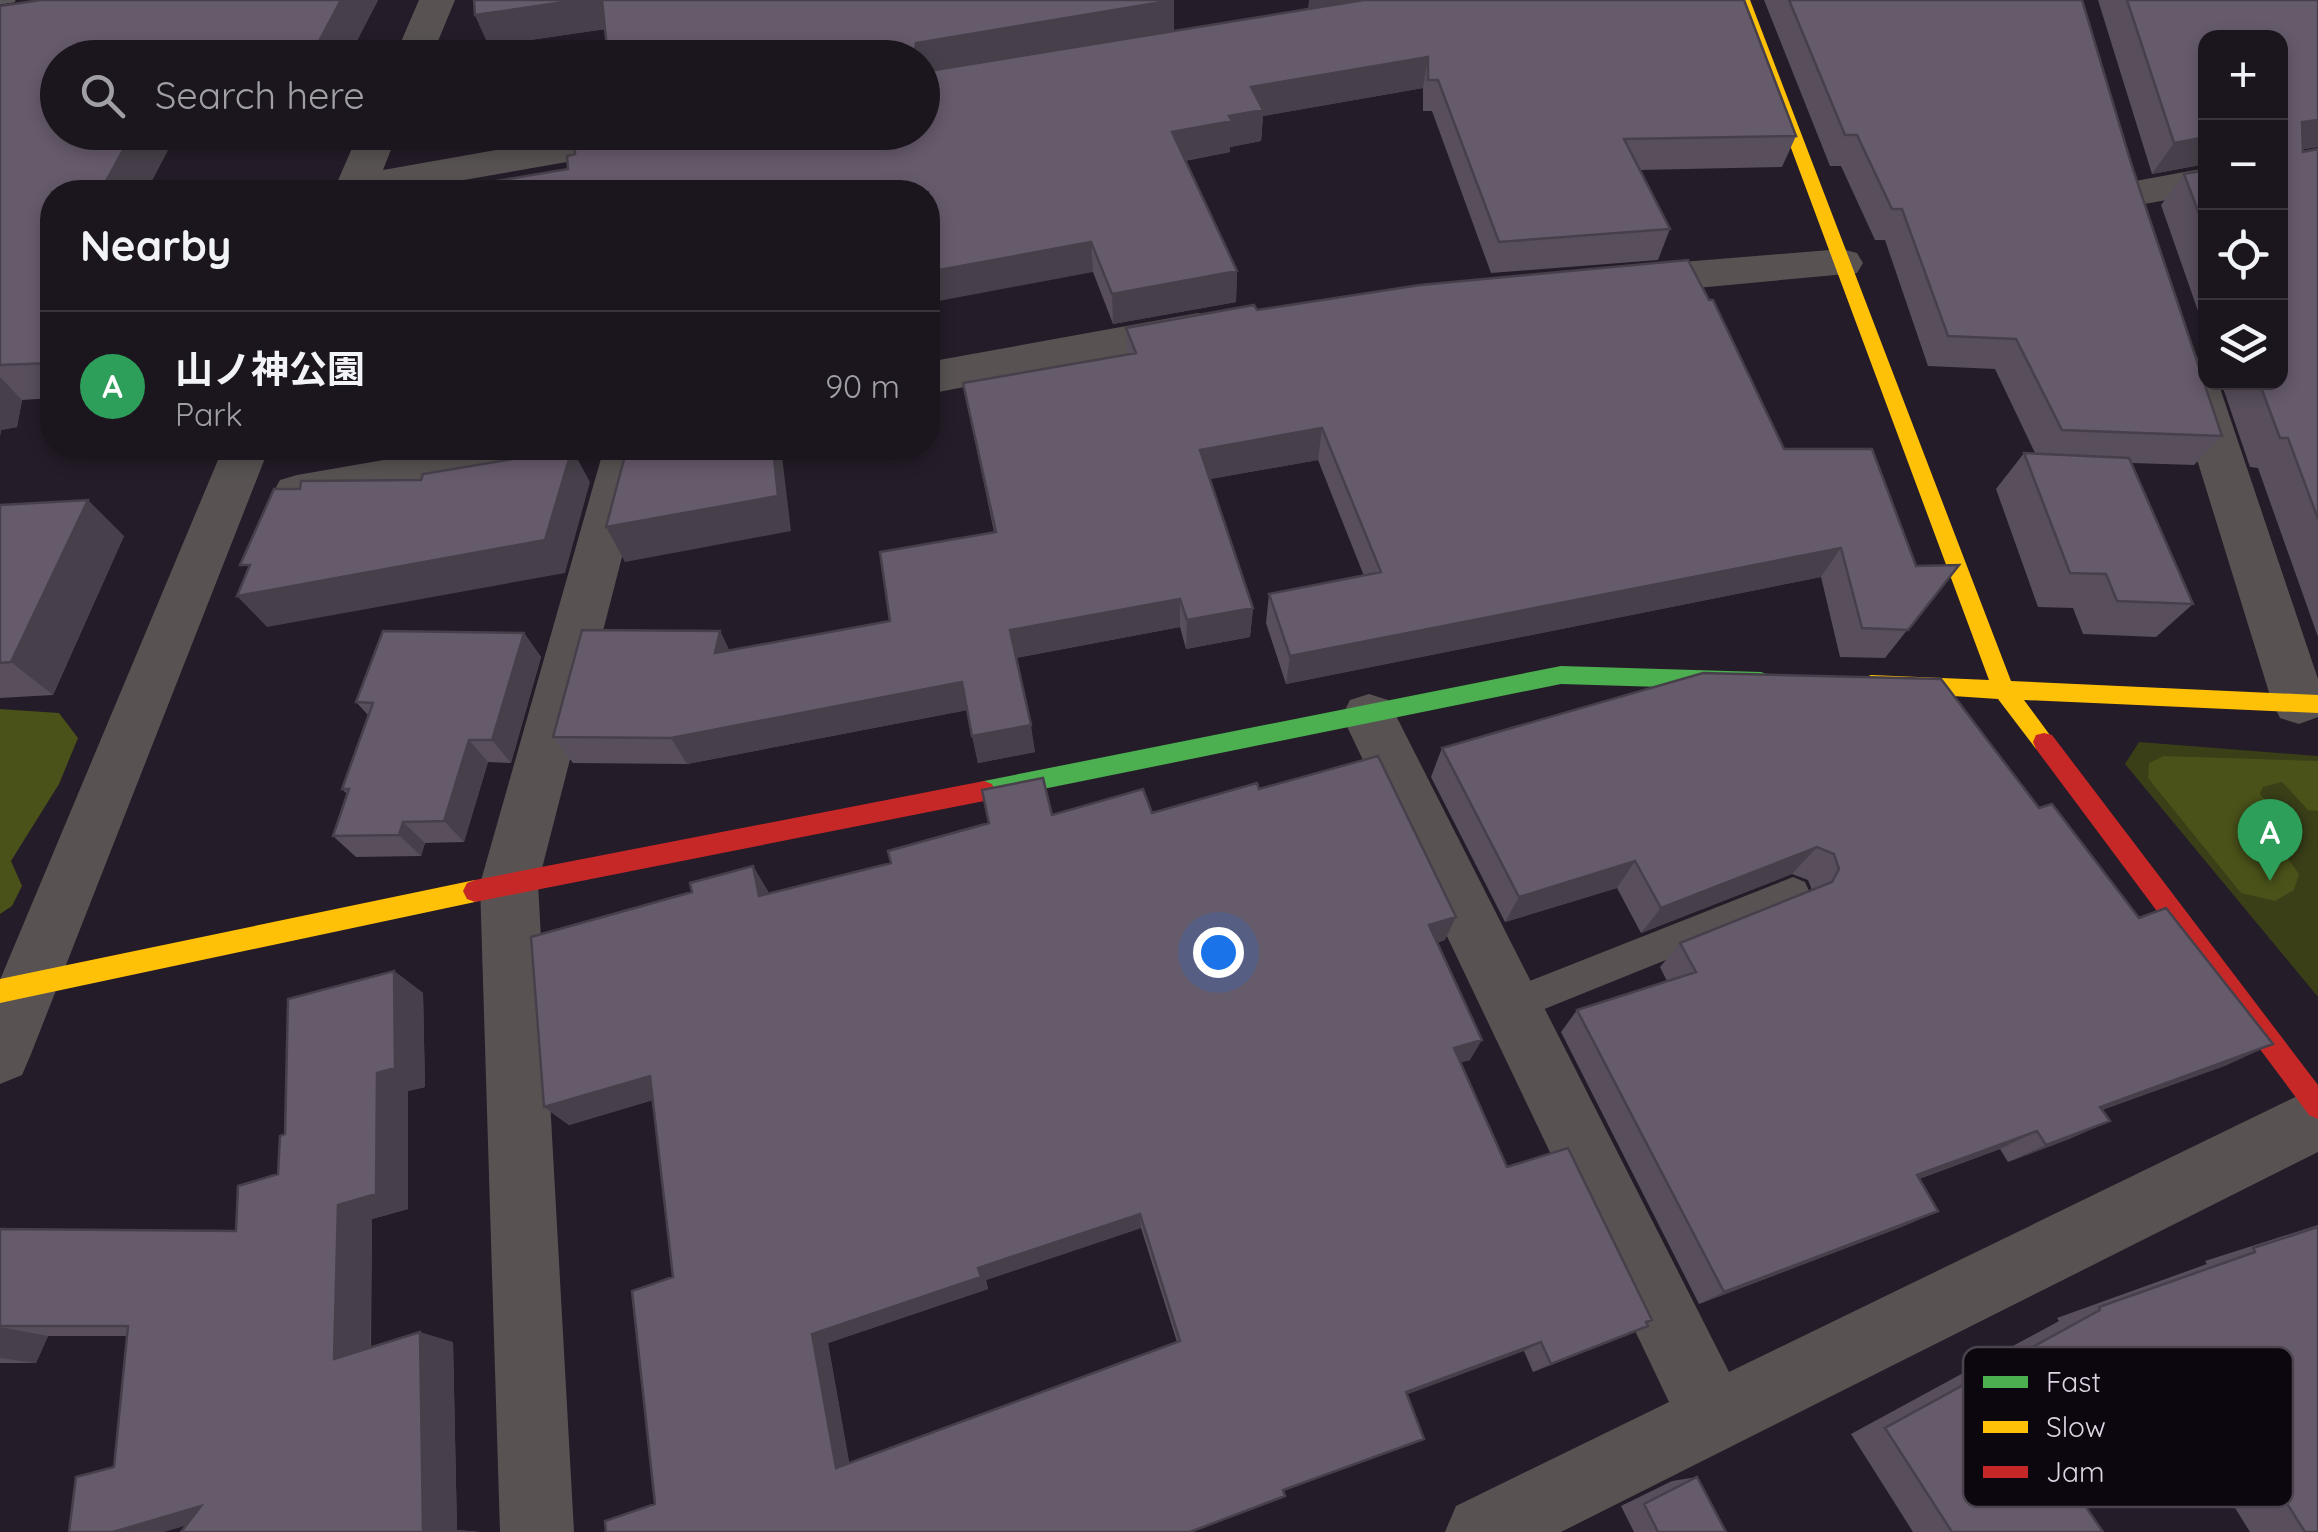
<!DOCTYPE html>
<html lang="en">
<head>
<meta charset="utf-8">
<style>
	:root { --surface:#1b151e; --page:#28222b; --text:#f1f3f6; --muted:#a09fa4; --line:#39343c; --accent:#9d94a2 }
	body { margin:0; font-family:Quicksand,"Noto Sans JP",sans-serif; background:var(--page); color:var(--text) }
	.controls { position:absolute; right:30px; top:30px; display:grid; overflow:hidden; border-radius:20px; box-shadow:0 5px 15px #0003 }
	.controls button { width:90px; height:90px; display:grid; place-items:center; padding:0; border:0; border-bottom:2px solid var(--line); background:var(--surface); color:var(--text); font:50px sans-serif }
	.you { position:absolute; left:1218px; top:952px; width:35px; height:35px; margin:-25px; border:8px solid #fff; border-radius:50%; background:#1a73e8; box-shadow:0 0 0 15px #1a73e833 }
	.badge { display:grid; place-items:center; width:65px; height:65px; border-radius:50%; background:var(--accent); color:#fff; font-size:32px; font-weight:700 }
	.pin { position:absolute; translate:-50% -82px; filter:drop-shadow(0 2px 5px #0008) }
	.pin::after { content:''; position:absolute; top:52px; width:35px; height:30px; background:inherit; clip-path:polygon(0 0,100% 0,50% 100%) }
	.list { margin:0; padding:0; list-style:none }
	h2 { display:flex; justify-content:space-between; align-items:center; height:130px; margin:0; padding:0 40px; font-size:42px }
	h2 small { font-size:32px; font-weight:400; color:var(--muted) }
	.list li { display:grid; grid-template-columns:65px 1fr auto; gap:30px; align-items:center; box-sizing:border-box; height:150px; padding:0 40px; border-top:2px solid var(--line) }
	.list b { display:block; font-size:38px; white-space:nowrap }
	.list p { margin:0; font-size:32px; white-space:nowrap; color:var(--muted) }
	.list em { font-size:32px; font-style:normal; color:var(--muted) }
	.icon { flex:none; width:55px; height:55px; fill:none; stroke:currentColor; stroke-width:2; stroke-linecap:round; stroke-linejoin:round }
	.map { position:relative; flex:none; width:2318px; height:1532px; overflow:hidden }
	.search { position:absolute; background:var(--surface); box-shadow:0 5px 15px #0003; left:40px; top:40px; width:900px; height:110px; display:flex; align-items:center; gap:25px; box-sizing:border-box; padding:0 35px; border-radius:55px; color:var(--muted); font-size:38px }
	.panel { position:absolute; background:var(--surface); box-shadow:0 5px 15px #0003; left:40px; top:180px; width:900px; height:280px; border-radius:40px }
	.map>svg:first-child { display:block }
	.green { fill:#3a3f18 }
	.forest { fill:#4a5119 }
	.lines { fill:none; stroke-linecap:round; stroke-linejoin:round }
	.lane { fill:#585352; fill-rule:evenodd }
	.street { fill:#585352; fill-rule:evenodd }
	.fast { fill:#4caf50; fill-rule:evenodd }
	.slow { fill:#ffc107; fill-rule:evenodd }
	.jam { fill:#c62828; fill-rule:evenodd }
	.rail { stroke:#5a5559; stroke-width:5 }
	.wall { fill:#584e5c; fill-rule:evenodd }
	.shaded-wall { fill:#47404b }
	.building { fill:#665b6b; stroke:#47404b; stroke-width:2.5; fill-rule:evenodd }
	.key { fill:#0c060e; stroke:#4b444e; stroke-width:2.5 }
	.key-label { font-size:28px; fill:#ded4e3 }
</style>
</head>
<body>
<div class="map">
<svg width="2318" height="1532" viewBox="0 0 2318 1532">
	<rect width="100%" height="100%" fill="#241c28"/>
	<!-- green -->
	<path class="green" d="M2139,742L2318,756V997L2125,764Z"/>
	<!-- forest -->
	<path class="forest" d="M0,709L59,713L78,738L59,784L11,861L22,886L12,906L0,914Z
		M2164,756L2318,761V811L2308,810L2282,782L2263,787L2260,794L2272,808L2270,835L2299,874L2294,890L2275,901L2241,893L2148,778L2149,763Z"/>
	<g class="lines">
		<!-- lane -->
		<path class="lane" d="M1793,877L1805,882L1810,893L1805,904L1510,1023L1497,1018L1492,1006L1497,994Z"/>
		<!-- street -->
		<path class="street" d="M419,0H455L431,58H394Z
			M359,132H398L383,170L598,132H689L684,140L670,144L395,192H333Z
			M2206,168V193L2133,206L2119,202L2113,193L2119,184Z
			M1842,249L1857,253L1863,263L1857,273L1621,295L1606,291L1600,281L1606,271L1621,267Z
			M1198,313L1214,317L1220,328L1214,339L928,394V362Z
			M2192,356L2206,360V382H2218L2318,679V717L2299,724L2280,718L2272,702L2170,372L2176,361Z
			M223,448H269L31,1054L22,1075L0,1084V980Z
			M453,448H571L565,460L548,465L297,511L280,506L273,493L280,480L297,475Z
			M604,448H650L538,884L574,1532H500L480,884Z
			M1369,694L1388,700L1729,1372L2318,1086V1152L1561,1532H1445L1456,1506L1669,1402L1342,716L1350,700Z"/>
		<!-- fast -->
		<path class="fast" d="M1561,666L1761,672L1769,675L1772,681L1769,687L1761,690L1561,684L984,801L976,798L973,791L976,784L984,781Z"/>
		<!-- slow -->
		<path class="slow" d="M1736,0H1750L2011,681L2318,695V713L2024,700L2055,742L2052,749H2036L1998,699L1863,690L1860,684L1863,678L1871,675L1989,680Z
			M475,880L483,883L487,891L483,899L475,902L0,1003V979Z"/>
		<!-- jam -->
		<path class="jam" d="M2044,733L2052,735L2318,1085V1119L2309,1115L2036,749L2033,742L2036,735Z
			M984,781L992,784L995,791L992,798L984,801L475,902L467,899L463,891L467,883L475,880Z"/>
		<!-- rail -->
		<path class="rail" d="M0,2L13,0"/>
	</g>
	<!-- wall -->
	<path class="wall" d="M41,0H378L348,58H58V132H253L247,143L171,144L146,192H52V398L22,400L17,427L1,430L0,436V6Z
		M1764,0H2082L2131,163L2222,436L2194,465L2132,463L2193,604L2156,637L2083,634L2073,608L2038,607L1996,489L2024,453H2035L1995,369L1928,366L1885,240H1875L1841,166H1830Z
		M2098,0H2318V147L2303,149V152L2318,149V637L2258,468L2250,467L2221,382H2280V38H2206V164L2152,174Z
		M1325,8L1796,136L1782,167L1640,170L1670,229L1658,260L1491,273L1432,111H1423V88L1263,116L1261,141L1230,147V152L1185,161L1237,271L1236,302L1113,324L1093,272L922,132L605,29L489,46L475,15L1174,32Z
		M2206,170V334L2161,205L2184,174Z
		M1257,310L1784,449L1916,566L1959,565L1885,658L1840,657L1821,577L1286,684L1266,623L1269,594L1364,576L1318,460L1210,479L1253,608L1250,637L1186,649L1180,627L1016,658L1035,752L978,763L967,710L687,764L573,763L553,737L720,631L729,650L890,621L994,532L963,383L1127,355L1126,328Z
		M0,505L124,536L53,695L0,698Z
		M524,633L541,657L511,763L488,762L464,842L425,843L421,856L356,857L333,836L347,794L342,789L368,715L356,702Z
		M1703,673L2227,1065L2102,1110L2110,1121L2069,1139L2008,1162L2000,1149L1919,1179L1938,1211L1904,1226L1699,1304L1561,1032L1577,1010L1667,981L1660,967L1680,943L1812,890L1808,880L1792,874L1641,933L1617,888L1505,922L1431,777L1442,748Z
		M1259,789L1445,940L1437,943L1470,1060L1460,1062L1507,1167L1648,1326L1533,1372L1524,1351L655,1504L673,1277L653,1100L569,1125L544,1107L692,892L753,866L768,893L891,863L1052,815L1152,813ZM1141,1228L1177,1342L849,1463L828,1343L988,1289L986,1280Z
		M394,971L423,993L425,1087L408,1091V1209L372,1219L371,1348L453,1342L457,1530L480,1532H181L186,1526L114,1467L127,1336H48L36,1363H0V1229L236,1231L278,1174L285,1134Z
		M2318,1225V1532H2250L2227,1495H2216L2189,1451L2077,1494L2103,1532H1913L1851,1434L2059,1321L2057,1318L2207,1264L2205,1261Z
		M1697,1477L1726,1532H1634L1621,1506L1672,1481Z"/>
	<!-- shaded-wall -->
	<path class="shaded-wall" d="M341,0H378L348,58H324L317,45Z
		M578,0H603L613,28L489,46L475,15Z
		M1174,0V32L922,74V58H914L916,43Z
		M1309,0H1360L1308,9Z
		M284,45L291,58H278Z
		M1428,57L1423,88L1263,116L1261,141L1230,147V152L1171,163L1172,132L1229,116L1251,87Z
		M2318,120V147L2280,153L2302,122Z
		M133,132H163L171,144L146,192H100Z
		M241,132H253L247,143Z
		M2206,137L2205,164L2152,174L2174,143Z
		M1091,242L1093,272L928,303V272Z
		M1237,271L1236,302L1113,324L1112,294Z
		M0,377L22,400L17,427L1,430L0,436Z
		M1322,428L1318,460L1199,481L1200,450Z
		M773,448H781L791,531L625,562L606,527Z
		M572,449L590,482L565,573L267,627L237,596Z
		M88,500L124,536L53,695L11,662Z
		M1841,548L1821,577L1286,684L1290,656Z
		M1180,599V627L1014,658L1010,630Z
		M1253,608L1250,637L1186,649L1187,620Z
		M720,631L734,660L715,653Z
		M524,633L541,657L511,763L492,740Z
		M962,682L968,710L687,764L671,738Z
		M1031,725L1035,752L978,763L972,736Z
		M469,740L488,762L464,842L444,821Z
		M403,822L425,843L421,856L399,835Z
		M1817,847L1792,874L1641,933L1661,908Z
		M1635,861L1617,888L1505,922L1519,897Z
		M753,866L768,891L774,920L759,896Z
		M1456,917L1445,940L1419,948L1429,925Z
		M394,971L423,993L425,1087L408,1091V1209L372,1219L370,1367L334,1359L338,1205L377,1073Z
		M1482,1040L1470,1060L1442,1068L1454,1048Z
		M2273,1044L2227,1065L2060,1125L2100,1107Z
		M650,1076L670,1095L569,1125L544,1107Z
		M2110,1121L2069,1139L2008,1162L2046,1145Z
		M2037,1131L2000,1149L1884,1191L1917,1175Z
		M1938,1211L1904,1226L1699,1304L1724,1292Z
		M1140,1214L1141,1228L986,1280L988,1289L828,1343L851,1472L836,1468L812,1334L978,1268Z
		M1648,1326L1626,1336L1533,1372L1551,1364Z
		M0,1327L48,1336L36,1363L0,1358Z
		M420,1332L453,1342L457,1530L480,1532H423Z
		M1541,1342L1524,1351L1395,1399L1406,1392Z
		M201,1506L246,1508L164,1532H113Z"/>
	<!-- building -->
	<path class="building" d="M41,0H341L317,45H284L278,58H58V132H133L100,192H52V363L0,365V6Z
		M474,0H578L475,15Z
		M602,0H1174L916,43L914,58H608Z
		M1364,0H1744L1796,136L1624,139L1670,229L1499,242L1438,80H1428V57L1251,87L1263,110L1229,116L1232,121L1172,132L1237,271L1112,294L1091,242L928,272V192H430L568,169L567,156L575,154L573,132H922V72Z
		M1789,0H2082L2131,163L2222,436L2062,430L2016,339L1948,336L1902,209H1892L1857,135H1845Z
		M2127,0H2318V120L2302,122L2303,152L2318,149V519L2288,438H2280L2259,382H2280V38H2206V137L2174,143Z
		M2206,170V232L2184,174Z
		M1688,260L1709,300H1713L1784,449H1872L1916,566L1959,565L1908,630L1862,628L1841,548L1290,656L1269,594L1381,572L1322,428L1200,450L1253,608L1187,620L1180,599L1010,630L1031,725L972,736L962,682L671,738L553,737L582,630L720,631L715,653L890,621L880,552L996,532L963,383L1136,353L1126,328L1254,305L1257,310L1420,285Z
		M627,448H773L778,496L606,527Z
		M572,449L545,540L237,596L250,565H240L274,489H300L301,481L421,480L423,474Z
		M2024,453L2129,458L2193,604L2117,601L2106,574L2070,573Z
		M88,500L11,662L0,663V505Z
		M383,631L524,633L492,740H469L444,821L403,822L399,835L333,836L349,789H342L373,703L356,702Z
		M1703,673L1941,679L2039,808L2052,804L2139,918L2166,908L2273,1044L2100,1107L2110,1121L2046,1145L2037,1131L1917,1175L1938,1211L1724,1292L1577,1010L1696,972L1680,943L1832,882L1839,869L1834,854L1817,847L1661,908L1635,861L1519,897L1442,748Z
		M1378,756L1456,917L1429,925L1482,1040L1454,1048L1507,1167L1568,1148L1652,1320L1646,1322L1648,1326L1551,1364L1541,1342L1406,1392L1424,1439L1283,1490L1285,1496L1190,1532H606L605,1521L655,1504L632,1291L673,1277L650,1076L544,1107L531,937L692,892L690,883L753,866L759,896L891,863L888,851L989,823L982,790L1043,778L1052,815L1143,789L1152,813L1257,783L1259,789ZM1140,1214L1180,1341L836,1468L812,1334L981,1277L978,1268Z
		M394,971L395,1068L377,1073L376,1194L338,1205L334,1359L420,1332L423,1532H181L201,1506L113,1532H69L76,1477L114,1467L128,1326H0V1229L236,1231L238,1186L278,1174L280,1136L285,1134L288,999Z
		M2318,1227V1532H2305L2278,1489L2269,1493L2232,1434L2077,1494L2103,1532H1952L1885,1428L2100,1310L2099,1307L2255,1252L2253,1248Z
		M1697,1477L1726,1532H1658L1644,1504Z"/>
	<!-- legend -->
	<rect x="1963" y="1347" width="330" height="160" rx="15" class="key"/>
	<rect x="1983" y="1376" width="45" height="12" fill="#4caf50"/>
	<rect x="1983" y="1421" width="45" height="12" fill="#ffc107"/>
	<rect x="1983" y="1466" width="45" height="12" fill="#c62828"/>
	<g class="key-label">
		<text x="2046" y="1392">Fast</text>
		<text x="2046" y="1437">Slow</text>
		<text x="2046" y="1482">Jam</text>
	</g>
</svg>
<div class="controls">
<button>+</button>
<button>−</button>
<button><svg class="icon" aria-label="locate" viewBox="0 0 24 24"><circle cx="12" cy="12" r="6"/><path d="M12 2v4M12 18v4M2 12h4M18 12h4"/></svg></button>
<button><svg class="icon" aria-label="layers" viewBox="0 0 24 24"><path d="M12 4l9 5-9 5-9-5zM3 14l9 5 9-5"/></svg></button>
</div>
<div class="you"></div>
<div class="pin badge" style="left:2270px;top:881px;background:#2e9e5b">A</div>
<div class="search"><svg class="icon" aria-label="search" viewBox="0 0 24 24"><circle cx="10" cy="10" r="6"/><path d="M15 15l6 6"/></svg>Search here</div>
<section class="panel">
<h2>Nearby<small></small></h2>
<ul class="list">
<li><span class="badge" style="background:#2e9e5b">A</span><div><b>山ノ神公園</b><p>Park</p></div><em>90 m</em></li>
</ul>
</section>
</div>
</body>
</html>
